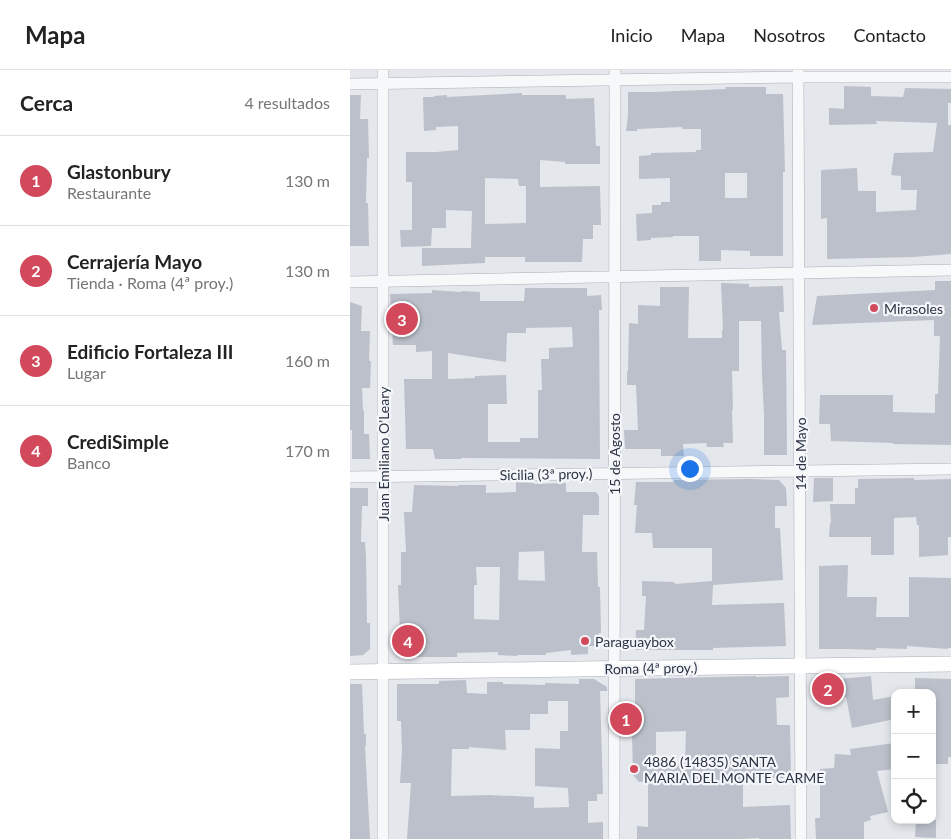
<!DOCTYPE html>
<html lang="es">
<head>
<meta charset="utf-8">
<style>
	:root { --surface:#fff; --page:#f6f6f6; --text:#222; --muted:#767676; --line:#e0e0e0; --accent:#d1495b }
	body { margin:0; font-family:Lato,sans-serif; background:var(--page); color:var(--text) }
	.controls { position:absolute; right:15px; bottom:15px; display:grid; overflow:hidden; border-radius:10px; box-shadow:0 2px 8px #0003 }
	.controls button { width:45px; height:45px; display:grid; place-items:center; padding:0; border:0; border-bottom:1px solid var(--line); background:var(--surface); color:var(--text); font:25px sans-serif }
	.you { position:absolute; left:339px; top:398px; width:18px; height:18px; margin:-12px; border:4px solid #fff; border-radius:50%; background:#1a73e8; box-shadow:0 0 0 8px #1a73e833 }
	.badge { display:grid; place-items:center; width:32px; height:32px; border-radius:50%; background:var(--accent); color:#fff; font-size:16px; font-weight:700 }
	.pin { position:absolute; translate:-50% -50%; border:2px solid #fff; box-shadow:0 1px 5px #0006 }
	.list { margin:0; padding:0; list-style:none }
	h2 { display:flex; justify-content:space-between; align-items:center; height:65px; margin:0; padding:0 20px; font-size:21px }
	h2 small { font-size:16px; font-weight:400; color:var(--muted) }
	.list li { display:grid; grid-template-columns:32px 1fr auto; gap:15px; align-items:center; box-sizing:border-box; height:90px; padding:0 20px; border-top:1px solid var(--line) }
	.list b { display:block; font-size:19px; white-space:nowrap }
	.list p { margin:0; font-size:16px; white-space:nowrap; color:var(--muted) }
	.list em { font-size:16px; font-style:normal; color:var(--muted) }
	.icon { flex:none; width:28px; height:28px; fill:none; stroke:currentColor; stroke-width:2; stroke-linecap:round; stroke-linejoin:round }
	.map { position:relative; flex:none; width:601px; height:769px; overflow:hidden }
	header { display:flex; align-items:center; gap:30px; box-sizing:border-box; height:70px; padding:0 25px; background:var(--surface); border-bottom:1px solid var(--line) }
	header strong { font-size:24px }
	nav { display:flex; gap:28px; margin-inline-start:auto; font-size:18px }
	main { display:flex }
	aside { flex:1; background:var(--surface) }
	.map>svg:first-child { display:block }
	.building { fill:#bbc0ca; fill-rule:evenodd }
	.lines { fill:none; stroke-linecap:round; stroke-linejoin:round }
	.street-casing { stroke:#a9aeb7; stroke-width:12 }
	.secondary-casing { stroke:#a9aeb7; stroke-width:16 }
	.street { stroke:#f7f8fa; stroke-width:11 }
	.secondary { stroke:#fff; stroke-width:15 }
	.poi-dot { fill:#d1495b; stroke:#f4f6f9; stroke-width:2 }
	.labels { text-anchor:middle; dominant-baseline:central; stroke-width:4.5; stroke-linejoin:round; paint-order:stroke }
	.poi-label { font-size:14px; fill:#2b3445; stroke:#f4f6f9; text-anchor:start }
	.street-label { font-size:14px; fill:#2b3445; stroke:#f4f6f9 }
</style>
</head>
<body>
<header>
<strong>Mapa</strong>
<nav><a>Inicio</a><a>Mapa</a><a>Nosotros</a><a>Contacto</a></nav>
</header>
<main>
<aside>
<h2>Cerca<small>4 resultados</small></h2>
<ul class="list">
<li><span class="badge">1</span><div><b>Glastonbury</b><p>Restaurante</p></div><em>130 m</em></li>
<li><span class="badge">2</span><div><b>Cerrajería Mayo</b><p>Tienda · Roma (4ª proy.)</p></div><em>130 m</em></li>
<li><span class="badge">3</span><div><b>Edificio Fortaleza III</b><p>Lugar</p></div><em>160 m</em></li>
<li><span class="badge">4</span><div><b>CrediSimple</b><p>Banco</p></div><em>170 m</em></li>
</ul>
</aside>
<div class="map">
<svg width="601" height="769" viewBox="0 0 601 769">
	<rect width="100%" height="100%" fill="#e4e7ec"/>
	<!-- building -->
	<path class="building" d="M494,16L521,17V26L553,27L555,18L601,19V33H598V55H601V184L563,187L477,189V148L471,149V100L507,98L508,121H526V142L566,140L567,120H551V106L541,105L544,83L583,82L587,53L526,51L527,54L479,55V38L494,39Z
		M376,17H416V24H433L435,102H433V186H400V181L371,180V191H349V166H323V167L301,168V170L287,171L286,144L302,143V135H311V132H320V108L289,109V86L301,85V83L346,82V80H351V59H332V57L287,59V61H276L278,45V22H304L376,19ZM375,103H397V128H375Z
		M172,23V25H216V29L244,28L246,76H250V94H215V92L190,90V117L250,116L251,155H243V169H233L232,192H175V187H135V193L72,196V178H121L122,141L96,140V158H82L81,176L51,177L50,160H62V112H56V82H86L108,80V56L86,57V60L74,61L73,27H84V26L97,25V27ZM135,108L168,109L169,116H176V153L135,154Z
		M0,25H11L10,49H18L19,88H17L16,133H18L19,176H0Z
		M585,211H601V375L543,374V373L481,371L480,354H469L470,325H543V342L585,343V324H588L590,266H584V250L462,255L467,226L585,220Z
		M371,213L399,214V217L433,216L434,242H429L432,280H436L437,385H414V345L412,305L411,251H389V301H382L383,340H382L383,373H373L374,377H357L356,373L333,374L334,386H311V379H275L274,360H288L286,315H277V301H278L279,253L288,254V235L310,236V217H339L338,268H372V260H373Z
		M175,218H237V226L251,225L252,240H249L250,389L111,388V389H85L83,379H56L54,309H82V281L66,282V275H43L40,224L82,223V220L111,222V221L130,222V231H174ZM222,257L223,277L199,278V289H191L192,320H188V368H170V372H138V334H157L156,305L125,306V308L98,309V283L156,292L157,263H176V258Z
		M0,232L12,236L11,261H20L19,291H21L20,318H12L13,340H14V364H19L20,389H2V360H0Z
		M464,408H483V431L463,432Z
		M564,408V410L601,409V467H598V485L569,487V455H567L566,447L544,448V485H521V467H479L480,453H481L480,434H505V418H508V409Z
		M400,409L429,410L436,418L437,436H425V458H430L433,510L363,515L362,535L434,533L436,576L363,578V580H285L286,560H294L296,526H292V511L324,512L325,514L362,511V478H303L302,463H285L287,435H284L286,412H324V410Z
		M166,412L184,413V414L216,413V422H246L249,426V445H233L232,482H247L248,517H250L251,563H249V576H238V584L221,585V580L196,583V585H167V586L148,585V582L107,583V587H56L48,579V563H50L48,515H51V482H56L54,442H62L64,415L108,416V415H136V423L166,422ZM194,481L195,511L168,510L169,482ZM126,497H150L149,550L124,549V515H127Z
		M0,418H18V436H12L11,472H15L16,487L17,553H20V579L13,585L0,586Z
		M498,495L497,527H527L526,547H559V507L601,508V578H598V579L557,576V579L526,578V580L499,579H469V496Z
		M406,606V607L439,606V627L426,628L427,655H440L441,708H393V737L440,735L441,769H409V768L389,769H287V756L298,757V711L289,712L283,705L282,662H280L282,633H285V609ZM336,661L335,693H306V662Z
		M521,606L523,630L545,626V649L502,658L496,627L476,628V631L467,632L466,611L470,608L489,607V609Z
		M565,608L601,609V687H598V694H582V623H565Z
		M229,609H244L257,617V621H250L253,724H247V731H238V753L253,752V769H57L61,713H50L52,681L51,651H47V614H89V611L116,610L117,623L137,624V612H153V614L195,615V613L229,614ZM198,631H218V661H210V679L185,678V716L218,718L219,737L184,738V727L139,725L101,726L102,679H119V677L156,680L155,660H180V644H198Z
		M0,614H12L14,664H16V676H15L20,769H0Z
		M545,673V699L527,701L538,742L520,746L521,750L514,752V769H466L465,748H470V699L484,698L485,684L501,685L500,679Z
		M566,750H586V768L565,767Z"/>
	<g class="lines">
		<!-- street casing -->
		<g class="street-casing">
			<path id="street" d="M33,0V769
				M448,0L451,769
				M0,14L448,7H601
				M0,212L601,200
				M0,407L601,399
				M264,769L265,0"/>
		</g>
		<!-- secondary casing -->
		<g class="secondary-casing">
			<path id="secondary" d="M0,602L601,594"/>
		</g>
		<!-- street -->
		<use href="#street" class="street"/>
		<!-- secondary -->
		<use href="#secondary" class="secondary"/>
	</g>
	<!-- markers -->
	<g class="poi-dot">
		<circle cx="524" cy="238" r="5"/>
		<circle cx="235" cy="571" r="5"/>
		<circle cx="284" cy="699" r="5"/>
	</g>
	<g class="labels">
		<!-- poi labels -->
		<g class="poi-label">
			<text x="534" y="238">Mirasoles</text>
			<text x="245" y="571">Paraguaybox</text>
			<text x="294" y="691">4886 (14835) SANTA<tspan x="294" dy="16">MARIA DEL MONTE CARME</tspan></text>
		</g>
		<!-- street labels -->
		<g class="street-label">
			<text transform="translate(33 384) rotate(-90)">Juan Emiliano O'Leary</text>
			<text transform="translate(264 384) rotate(-90)">15 de Agosto</text>
			<text transform="translate(450 384) rotate(-90)">14 de Mayo</text>
			<text transform="translate(196 404) rotate(-1)">Sicilia (3ª proy.)</text>
			<text transform="translate(301 598) rotate(-1)">Roma (4ª proy.)</text>
		</g>
	</g>
</svg>
<div class="controls">
<button>+</button>
<button>−</button>
<button><svg class="icon" aria-label="locate" viewBox="0 0 24 24"><circle cx="12" cy="12" r="6"/><path d="M12 2v4M12 18v4M2 12h4M18 12h4"/></svg></button>
</div>
<div class="you"></div>
<div class="pin badge" style="left:276px;top:649px">1</div>
<div class="pin badge" style="left:478px;top:619px">2</div>
<div class="pin badge" style="left:52px;top:249px">3</div>
<div class="pin badge" style="left:58px;top:571px">4</div>
</div>
</main>
</body>
</html>
